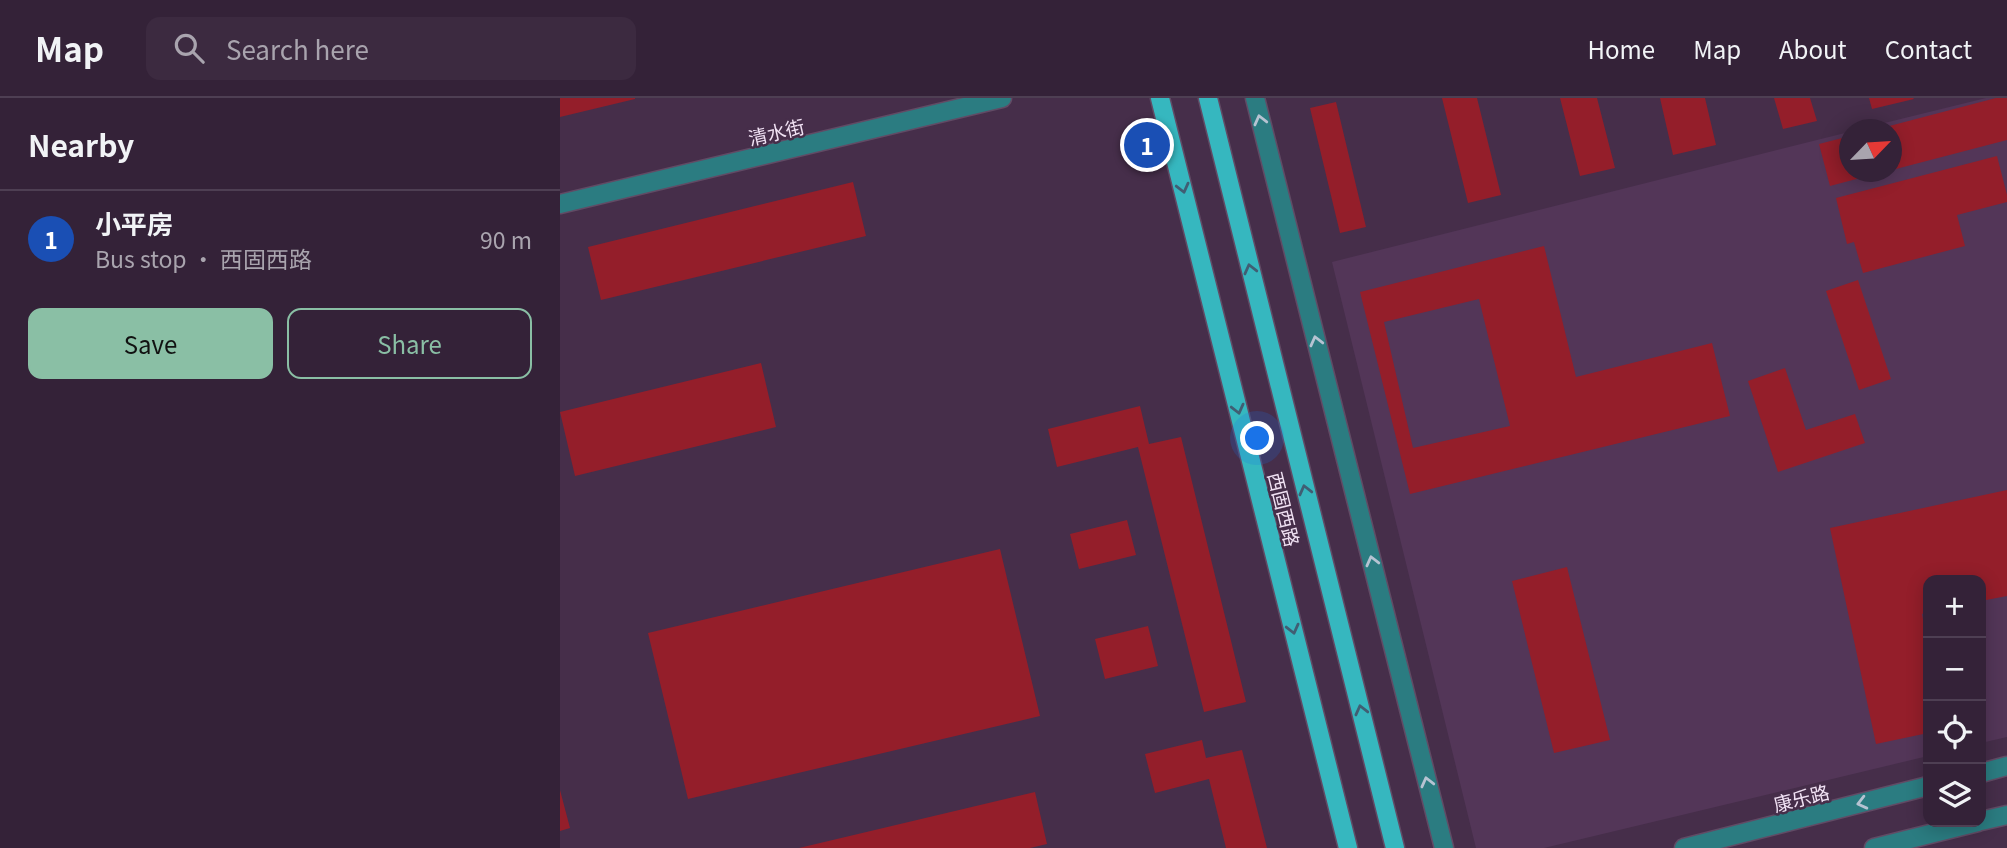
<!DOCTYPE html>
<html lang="en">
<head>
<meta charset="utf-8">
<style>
	:root { --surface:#342238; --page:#3c2a40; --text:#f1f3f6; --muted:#a9a4ae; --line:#4e3f53; --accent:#8abfa5 }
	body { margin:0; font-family:Georgia,"Noto Sans SC",serif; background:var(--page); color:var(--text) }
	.controls { position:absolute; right:21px; bottom:21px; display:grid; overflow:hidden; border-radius:14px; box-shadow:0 4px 18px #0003 }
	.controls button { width:63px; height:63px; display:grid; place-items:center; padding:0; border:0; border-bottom:2px solid var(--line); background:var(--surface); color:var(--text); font:35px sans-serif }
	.compass { position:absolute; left:1279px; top:21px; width:63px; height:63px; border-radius:50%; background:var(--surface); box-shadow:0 4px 18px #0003; rotate:65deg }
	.you { position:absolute; left:698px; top:341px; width:24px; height:24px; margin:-18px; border:5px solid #fff; border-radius:50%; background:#1a73e8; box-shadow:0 0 0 10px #1a73e833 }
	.badge { display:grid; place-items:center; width:46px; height:46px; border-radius:50%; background:var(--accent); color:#fff; font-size:23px; font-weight:700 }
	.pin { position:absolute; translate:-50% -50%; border:4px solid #fff; box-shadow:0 2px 7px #0006 }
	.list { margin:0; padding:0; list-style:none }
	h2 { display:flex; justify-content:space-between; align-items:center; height:91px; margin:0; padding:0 28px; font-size:30px }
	h2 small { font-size:23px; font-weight:400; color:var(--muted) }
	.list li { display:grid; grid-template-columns:46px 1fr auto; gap:21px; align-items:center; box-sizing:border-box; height:98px; padding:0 28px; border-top:2px solid var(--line) }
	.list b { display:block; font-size:26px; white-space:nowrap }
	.list p { margin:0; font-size:23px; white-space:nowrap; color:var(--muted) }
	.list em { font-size:23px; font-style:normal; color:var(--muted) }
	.actions { display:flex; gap:14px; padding:21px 28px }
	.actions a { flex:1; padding:16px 0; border:2px solid var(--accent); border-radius:14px; text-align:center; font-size:24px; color:var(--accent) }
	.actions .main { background:var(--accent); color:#111 }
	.icon { flex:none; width:38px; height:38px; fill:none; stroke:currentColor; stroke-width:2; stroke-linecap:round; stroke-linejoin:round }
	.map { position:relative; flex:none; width:1447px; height:750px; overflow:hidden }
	header { display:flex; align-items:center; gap:42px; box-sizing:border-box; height:98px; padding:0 35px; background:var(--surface); border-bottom:2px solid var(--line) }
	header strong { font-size:33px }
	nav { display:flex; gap:38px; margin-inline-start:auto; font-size:24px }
	.search { width:490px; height:63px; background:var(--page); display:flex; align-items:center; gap:18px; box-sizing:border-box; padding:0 24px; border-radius:14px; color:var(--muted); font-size:26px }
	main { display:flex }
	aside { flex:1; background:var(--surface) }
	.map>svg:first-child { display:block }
	.built { fill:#533658 }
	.building { fill:#941e2a; fill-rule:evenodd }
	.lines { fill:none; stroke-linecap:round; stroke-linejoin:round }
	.minor-casing { stroke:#614b65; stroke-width:21 }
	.major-casing { stroke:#614b65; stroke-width:21 }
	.minor { stroke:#2b7c81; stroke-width:18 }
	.major { stroke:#36b7bf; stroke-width:18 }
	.oneway { stroke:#b6c3d2 }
	.oneway2 { stroke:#405e73 }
	.labels { text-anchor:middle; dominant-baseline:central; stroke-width:5; stroke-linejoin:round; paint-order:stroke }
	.street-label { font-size:19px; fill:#f1e2f4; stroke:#462e4a }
</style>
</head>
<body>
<header>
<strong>Map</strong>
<div class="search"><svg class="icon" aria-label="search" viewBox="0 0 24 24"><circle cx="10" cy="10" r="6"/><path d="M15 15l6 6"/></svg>Search here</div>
<nav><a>Home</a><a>Map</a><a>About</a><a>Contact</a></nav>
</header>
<main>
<aside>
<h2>Nearby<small></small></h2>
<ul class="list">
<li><span class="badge" style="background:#1a4fb4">1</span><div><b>小平房</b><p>Bus stop · 西固西路</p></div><em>90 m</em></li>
</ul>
<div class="actions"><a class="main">Save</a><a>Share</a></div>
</aside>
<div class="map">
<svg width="1447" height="750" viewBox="0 0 1447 750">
	<rect width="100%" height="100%" fill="#462e4a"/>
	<!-- built -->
	<path class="built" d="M1426,0H1447V639L1421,645V482H1368V658L984,750H916L772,164L1289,34L1290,74H1332V32L1300,31Z"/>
	<!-- building -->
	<path class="building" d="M0,0H75V1L0,19Z
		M882,0H917L941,97L908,105Z
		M1000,0H1037L1055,70L1020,78Z
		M1100,0H1145L1156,47L1113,57Z
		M1214,0H1250L1257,23L1223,31Z
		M1309,0H1353L1354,1L1312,11Z
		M1436,0H1447V42L1332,72V32L1318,31Z
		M776,4L806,129L780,135L750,10Z
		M1290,38V74H1323L1270,88L1259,46Z
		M1437,58L1447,97V104L1397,117L1405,148L1303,175L1294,144L1287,146L1276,100Z
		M293,84L306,138L41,202L28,149Z
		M984,148L1016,279L1152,245L1170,318L850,396L800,194ZM919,201L950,328L853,350L824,224Z
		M1298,182L1331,281L1299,292L1266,193Z
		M201,265L216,329L15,378L0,314Z
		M1225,270L1246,332L1295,316L1305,345L1218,374L1188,283Z
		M580,308L589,346L621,339L686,604L644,614L578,349L497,369L488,331Z
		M1447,392V498L1421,503V482H1368V514L1362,516L1368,547V635L1316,646L1270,430Z
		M567,422L576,457L519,471L510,436Z
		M440,451L480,618L128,701L88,535Z
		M1007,469L1050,642L994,655L952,483Z
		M588,528L598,568L545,581L535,541Z
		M642,642L646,660L682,652L707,750H666L649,681L595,695L585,656Z
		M0,692L10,730L0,733Z
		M475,694L487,746L470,750H239Z"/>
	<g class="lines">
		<!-- minor casing -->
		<g class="minor-casing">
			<path id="minor" d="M695,0L884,750
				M0,106L442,0
				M1421,675L1447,668
				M1421,723L1447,717
				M1124,750L1368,688
				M1314,750L1418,724"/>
		</g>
		<!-- major casing -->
		<g class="major-casing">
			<path id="major" d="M600,0L788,750
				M648,0L835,750"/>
		</g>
		<!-- minor -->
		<use href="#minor" class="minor"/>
		<!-- major -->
		<use href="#major" class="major"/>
	</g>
	<!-- one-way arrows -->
	<defs><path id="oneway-chevron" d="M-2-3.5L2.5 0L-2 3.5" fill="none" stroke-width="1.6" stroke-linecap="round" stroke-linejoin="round" transform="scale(1.75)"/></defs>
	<g class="oneway">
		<use href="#oneway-chevron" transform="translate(700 22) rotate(-104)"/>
		<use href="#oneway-chevron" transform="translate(756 243) rotate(-104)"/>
		<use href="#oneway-chevron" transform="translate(812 463) rotate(-104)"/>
		<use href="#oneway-chevron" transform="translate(867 684) rotate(-104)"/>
		<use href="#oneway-chevron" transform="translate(1302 705) rotate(166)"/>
	</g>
	<g class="oneway2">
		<use href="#oneway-chevron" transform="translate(623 90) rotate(76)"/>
		<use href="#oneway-chevron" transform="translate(690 171) rotate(-104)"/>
		<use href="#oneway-chevron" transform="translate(678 311) rotate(76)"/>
		<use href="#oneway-chevron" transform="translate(745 392) rotate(-104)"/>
		<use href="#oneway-chevron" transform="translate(733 531) rotate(76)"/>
		<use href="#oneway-chevron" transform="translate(801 612) rotate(-104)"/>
	</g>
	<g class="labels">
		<!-- street labels -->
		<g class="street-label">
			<text transform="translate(216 33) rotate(-13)">清水街</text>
			<text transform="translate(725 411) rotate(76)">西固西路</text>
			<text transform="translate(1241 699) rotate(-14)">康乐路</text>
		</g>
	</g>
</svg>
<div class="controls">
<button>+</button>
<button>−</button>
<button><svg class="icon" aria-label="locate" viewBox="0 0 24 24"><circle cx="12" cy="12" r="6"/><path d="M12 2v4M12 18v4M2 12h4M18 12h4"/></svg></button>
<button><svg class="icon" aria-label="layers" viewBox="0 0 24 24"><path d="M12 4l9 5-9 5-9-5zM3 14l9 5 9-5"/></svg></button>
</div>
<svg class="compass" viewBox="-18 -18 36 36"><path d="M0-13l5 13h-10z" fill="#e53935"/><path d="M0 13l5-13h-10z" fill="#a9a4ae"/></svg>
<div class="you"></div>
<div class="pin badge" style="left:587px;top:47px;background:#1a4fb4">1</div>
</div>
</main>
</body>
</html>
